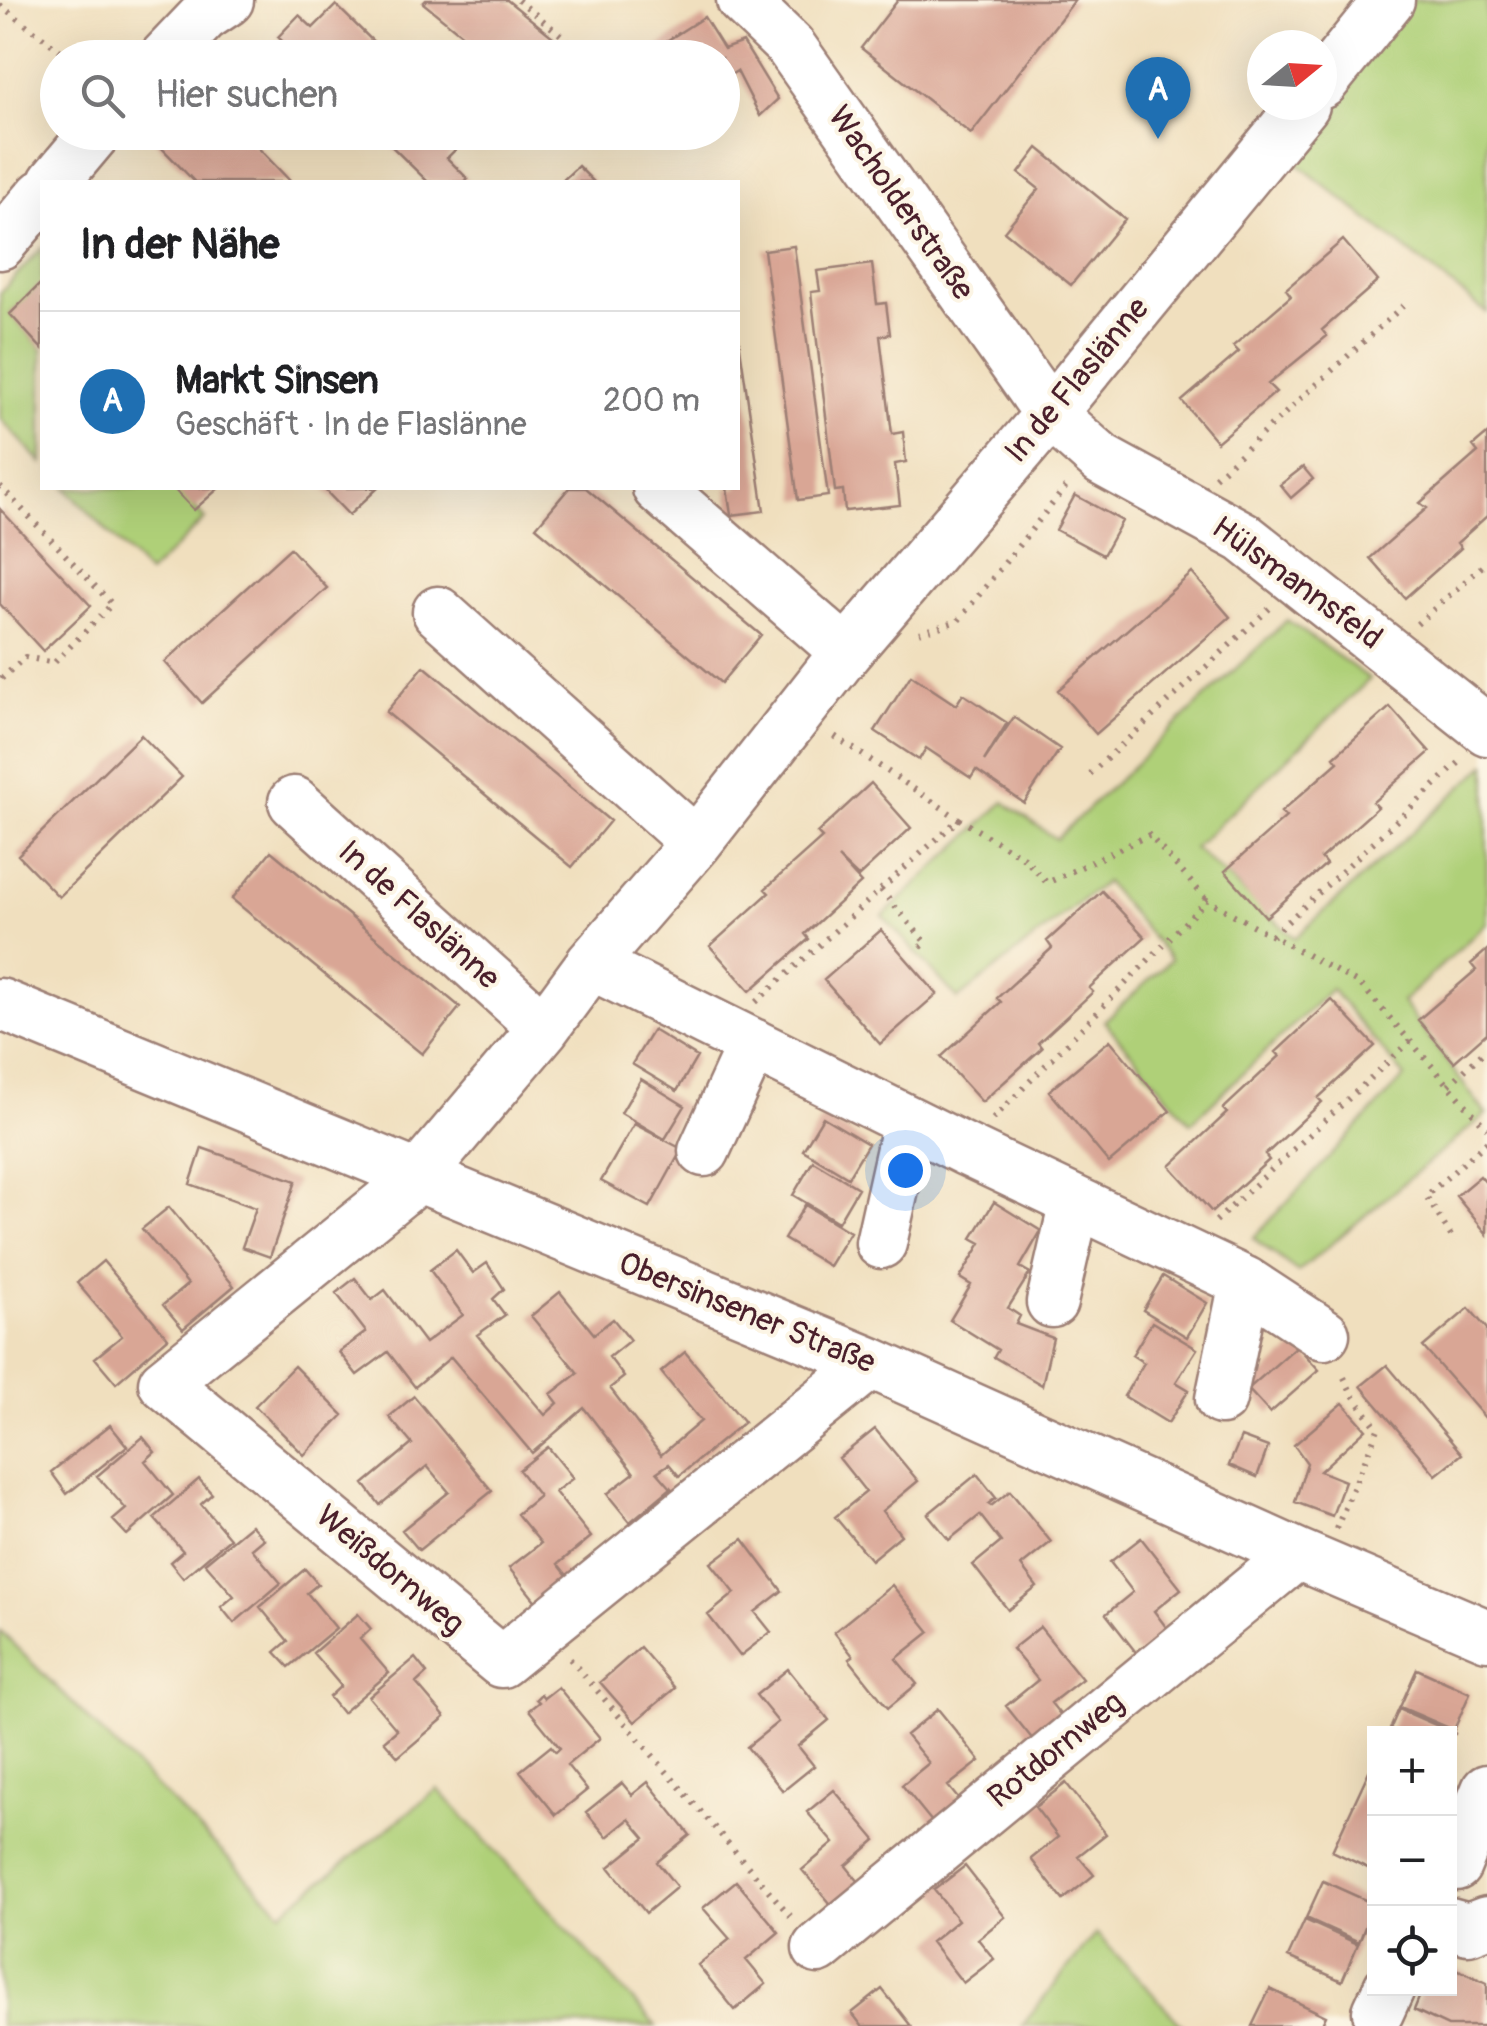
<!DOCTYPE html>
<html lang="de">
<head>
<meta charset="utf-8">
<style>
	:root { --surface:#fff; --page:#f2f2f2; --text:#202124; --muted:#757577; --line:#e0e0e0; --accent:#1f6fb2 }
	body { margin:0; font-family:Pangolin,sans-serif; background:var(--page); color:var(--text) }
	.controls { position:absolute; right:30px; bottom:30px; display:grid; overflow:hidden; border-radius:0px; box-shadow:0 10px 40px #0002 }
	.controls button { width:90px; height:90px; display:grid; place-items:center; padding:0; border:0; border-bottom:2px solid var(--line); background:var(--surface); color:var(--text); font:50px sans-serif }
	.compass { position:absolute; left:1247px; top:30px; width:90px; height:90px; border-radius:50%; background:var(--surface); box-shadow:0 10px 40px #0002; rotate:72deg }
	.you { position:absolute; left:905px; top:1170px; width:35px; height:35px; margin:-25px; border:8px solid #fff; border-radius:50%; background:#1a73e8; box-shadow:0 0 0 15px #1a73e833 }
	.badge { display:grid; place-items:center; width:65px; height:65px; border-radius:50%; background:var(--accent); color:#fff; font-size:32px; font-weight:700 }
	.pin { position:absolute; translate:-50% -82px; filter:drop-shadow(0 2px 5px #0008) }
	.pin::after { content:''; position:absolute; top:52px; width:35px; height:30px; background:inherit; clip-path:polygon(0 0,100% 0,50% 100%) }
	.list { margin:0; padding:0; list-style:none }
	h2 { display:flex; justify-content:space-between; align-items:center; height:130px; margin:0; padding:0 40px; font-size:42px }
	h2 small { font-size:32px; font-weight:400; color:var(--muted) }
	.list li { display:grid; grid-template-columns:65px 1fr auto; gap:30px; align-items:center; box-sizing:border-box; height:180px; padding:0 40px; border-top:2px solid var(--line) }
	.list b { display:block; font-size:38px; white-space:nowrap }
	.list p { margin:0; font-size:32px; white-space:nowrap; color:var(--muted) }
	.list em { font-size:32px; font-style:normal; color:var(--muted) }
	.icon { flex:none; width:55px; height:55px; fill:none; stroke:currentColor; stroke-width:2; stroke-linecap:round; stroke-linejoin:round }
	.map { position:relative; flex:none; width:1487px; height:2026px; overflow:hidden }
	.search { position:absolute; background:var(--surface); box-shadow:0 10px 40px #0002; left:40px; top:40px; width:700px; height:110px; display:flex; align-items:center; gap:25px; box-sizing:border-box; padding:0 35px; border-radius:55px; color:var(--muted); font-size:38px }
	.panel { position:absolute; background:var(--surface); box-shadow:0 10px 40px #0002; left:40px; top:180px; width:700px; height:310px; border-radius:0px }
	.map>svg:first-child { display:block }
	.green { fill:#afd078; stroke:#7c7852; stroke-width:2.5 }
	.building { fill:#d9a695 }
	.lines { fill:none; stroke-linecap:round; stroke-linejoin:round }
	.minor-casing { stroke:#9d7f74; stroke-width:55 }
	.path { stroke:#9d7f74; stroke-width:6; stroke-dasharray:2.5 8; stroke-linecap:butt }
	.minor { stroke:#fff; stroke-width:50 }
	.labels { text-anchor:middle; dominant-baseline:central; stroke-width:8; stroke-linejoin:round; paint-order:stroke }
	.street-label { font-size:32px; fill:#4a1f2b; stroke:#fcf5e5 }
</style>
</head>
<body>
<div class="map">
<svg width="1487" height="2026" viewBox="0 0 1487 2026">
	<rect width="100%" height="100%" fill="#fcf5e5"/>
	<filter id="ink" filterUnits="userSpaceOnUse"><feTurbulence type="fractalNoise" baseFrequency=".01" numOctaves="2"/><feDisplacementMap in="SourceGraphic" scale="20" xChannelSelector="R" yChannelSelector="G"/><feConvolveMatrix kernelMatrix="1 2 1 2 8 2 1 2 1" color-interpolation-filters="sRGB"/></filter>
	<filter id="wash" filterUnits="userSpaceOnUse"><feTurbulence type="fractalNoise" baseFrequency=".0048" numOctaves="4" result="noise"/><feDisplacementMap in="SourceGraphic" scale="40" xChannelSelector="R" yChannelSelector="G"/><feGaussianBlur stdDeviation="2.25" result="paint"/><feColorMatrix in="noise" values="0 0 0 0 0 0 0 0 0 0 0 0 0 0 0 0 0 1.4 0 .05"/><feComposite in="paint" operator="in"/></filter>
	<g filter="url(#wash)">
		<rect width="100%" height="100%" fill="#f0dfbe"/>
		<!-- green -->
		<path class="green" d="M1401,0H1487V313L1280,150Z
			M42,248V284L10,314L42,348V463L0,418V293Z
			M66,488H175L205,519L148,574Z
			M1287,620L1370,679L1194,848L1295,938L1487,764V923L1402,1002L1486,1114L1298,1272L1253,1238L1405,1077L1331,989L1191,1123L1104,1021L1171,960L1105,882L958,999L883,916L1004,802L1056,839Z
			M0,1631L282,1912L438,1789L656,2026H0Z
			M1096,1933L1183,2026H1022Z"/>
		<g id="blocks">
			<!-- building -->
			<path class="building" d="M426,0H507L579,58H491L423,3Z
				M898,0H1075L971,134L861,48Z
				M336,5L390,58H299L278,37L299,15L313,28Z
				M704,17L724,49L743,42L778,99L760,116L737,71L722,80V58H640Z
				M164,132H243L291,182H195L155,141Z
				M377,132H467L470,135L447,158L468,179L464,182H428Z
				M1038,148L1125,219L1071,285L1004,231L1039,189L1019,173Z
				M578,166L594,182H561Z
				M1343,240L1378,281L1322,330L1327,336L1268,384L1276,392L1217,442L1182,401L1239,352L1233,346L1291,296L1286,289Z
				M794,246L828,496L798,500L764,250Z
				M872,264L877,304L886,303L890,334L880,336L892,434L903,432L906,462L895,464L900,505L845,511L843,490L835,491L811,292L820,291L817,271Z
				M42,282V349L10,314Z
				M738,333L764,511L731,515L727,488H738Z
				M1487,434V516L1457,543L1461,548L1405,598L1370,558L1427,508L1420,503L1478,452L1473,446Z
				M1303,467L1313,479L1291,498L1280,485Z
				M173,488H219L194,510Z
				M323,488H378L349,515Z
				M569,488H586L761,635L721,683L536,527Z
				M1075,495L1122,521L1103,555L1056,530Z
				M0,509L91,606L43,651L0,604Z
				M290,548L327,588L202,703L165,662Z
				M1192,573L1230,617L1096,734L1058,690Z
				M424,666L610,821L572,867L386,712Z
				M911,675L956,705L963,694L1007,723L984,761L1014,717L1060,749L1024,803L976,770L971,778L926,748L919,760L875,731Z
				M1390,707L1430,752L1373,802L1378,807L1321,858L1326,864L1266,917L1225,871L1286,817L1281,812L1338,762L1334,757Z
				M141,735L182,777L59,897L18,855Z
				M871,783L911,828L858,877L838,858L861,883L805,934L809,939L750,991L710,946L769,893L765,889L822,838L817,833Z
				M271,851L460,1007L422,1054L232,899Z
				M1102,891L1145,937L1089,988L1093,992L1038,1043L1042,1048L982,1102L941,1057L1001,1002L997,998L1052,948L1047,941Z
				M881,930L937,994L880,1044L824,980Z
				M1487,950V1033L1454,1062L1418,1020L1476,970L1471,964Z
				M1332,1000L1375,1046L1318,1098L1322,1102L1265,1155L1269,1160L1212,1212L1170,1166L1227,1113L1223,1109L1280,1056L1276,1052Z
				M653,1030L697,1057L677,1091L632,1064Z
				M1110,1040L1170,1111L1109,1163L1049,1091Z
				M641,1079L685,1106L665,1139L621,1113Z
				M823,1117L868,1144L848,1177L803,1150Z
				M634,1124L682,1149L650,1207L601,1181Z
				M202,1148L296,1181L270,1257L242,1247L256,1208L190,1184Z
				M813,1161L858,1188L838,1222L793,1195Z
				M1480,1176L1487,1184V1234L1456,1196Z
				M994,1202L1041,1231L1020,1267L1030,1273L1008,1308L1020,1316L1016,1324L1053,1338L1042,1385L994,1357L998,1350L950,1320L971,1285L960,1278L981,1243L972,1238Z
				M805,1205L850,1232L829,1266L784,1239Z
				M169,1207L234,1286L183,1329L163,1305L188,1284L142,1229Z
				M456,1250L473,1273L487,1263L504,1289L493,1299L505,1315L477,1335L545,1415L558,1403L551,1394L578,1373L531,1316L560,1292L594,1334L613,1319L630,1340L609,1357L624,1377L610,1388L661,1455L701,1421L661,1372L685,1352L744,1422L679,1476L669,1464L657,1472L671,1488L630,1522L607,1494L634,1473L584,1408L532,1453L451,1357L415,1387L388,1352L357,1375L339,1352L366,1332L336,1293L355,1278L372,1300L385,1290L425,1343L463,1315L430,1270Z
				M103,1261L168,1338L116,1383L95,1358L122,1336L77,1283Z
				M1163,1276L1207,1303L1187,1337L1143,1310Z
				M1469,1308L1487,1329V1420L1423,1347Z
				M1152,1322L1197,1349L1176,1382L1189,1390L1168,1423L1124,1396L1144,1363L1132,1355Z
				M1297,1346L1319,1370L1270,1413L1248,1389Z
				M1387,1365L1462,1454L1436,1475L1361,1386Z
				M294,1366L343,1415L304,1455L255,1406Z
				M414,1396L492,1491L419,1550L402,1530L449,1492L427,1466L380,1505L364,1484L412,1444L389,1417Z
				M1343,1403L1366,1429L1320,1471L1345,1481L1332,1516L1295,1502L1307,1463L1294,1445Z
				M110,1425L127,1446L67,1494L51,1472Z
				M875,1429L918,1481L882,1511L901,1535L871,1560L835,1517L866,1492L839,1458Z
				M143,1437L155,1452L145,1461L173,1495L127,1535L113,1520L126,1509L97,1476Z
				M1241,1437L1268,1447L1257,1477L1229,1465Z
				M548,1447L573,1478L555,1492L591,1537L558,1564L574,1584L542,1609L509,1568L541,1543L517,1514L539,1496L519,1470Z
				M977,1474L996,1498L988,1504L991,1506L1010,1491L1051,1542L1021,1566L1037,1587L1008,1610L973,1565L1001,1542L980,1515L949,1540L928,1514Z
				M199,1479L212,1494L201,1504L230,1538L183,1578L170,1562L183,1551L154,1518Z
				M251,1525L264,1539L252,1549L281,1583L234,1623L221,1607L234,1596L205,1563Z
				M1141,1538L1181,1589L1154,1611L1169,1631L1138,1655L1106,1614L1133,1592L1110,1562Z
				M743,1539L782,1591L755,1612L771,1632L740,1656L708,1615L735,1593L711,1563Z
				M305,1569L318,1584L307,1593L336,1628L289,1667L275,1652L288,1641L260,1607Z
				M892,1585L930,1632L896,1659L917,1684L888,1708L849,1659L853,1656L834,1632Z
				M358,1614L371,1629L360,1639L389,1673L342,1713L329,1697L341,1686L313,1653Z
				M1040,1627L1082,1679L1051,1703L1067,1723L1038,1746L1006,1706L1038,1680L1012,1649Z
				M640,1647L675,1688L635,1722L600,1682Z
				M415,1658L427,1673L416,1683L445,1717L398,1757L384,1741L397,1730L369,1697Z
				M788,1669L829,1720L798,1746L814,1766L783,1791L747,1747L778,1722L756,1695Z
				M1417,1669L1470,1693L1454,1730L1400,1707Z
				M558,1687L600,1738L567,1765L587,1790L556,1815L520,1771L551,1746L556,1752L560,1748L529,1710L539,1702L536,1699L541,1694L544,1698Z
				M938,1709L980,1761L948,1786L964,1806L937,1828L902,1785L929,1763L906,1735Z
				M1399,1709L1456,1734H1388Z
				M1369,1771L1374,1774V1871L1332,1851Z
				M648,1782L690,1835L657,1862L677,1887L646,1913L609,1867L645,1838L629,1819L607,1837L586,1812L622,1783L632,1795Z
				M1066,1783L1106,1834L1078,1856L1094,1875L1063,1900L1031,1859L1058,1837L1035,1807Z
				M834,1790L876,1840L846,1866L863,1887L836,1910L802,1870L834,1843L807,1812Z
				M965,1866L1005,1917L978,1939L994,1959L963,1983L931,1942L958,1920L934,1890Z
				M736,1881L779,1932L746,1960L766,1984L735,2010L698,1965L730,1939L703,1908Z
				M1323,1881L1374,1904L1359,1942L1306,1918Z
				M1305,1920L1358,1944L1342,1981L1288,1957Z
				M1450,1966L1487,1983V2026H1448L1414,2010L1423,1988H1450Z
				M882,1989L911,2026H862L852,2013Z
				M1270,1989L1326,2016L1321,2026H1252Z"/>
		</g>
	</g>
	<g filter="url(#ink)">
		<use href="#blocks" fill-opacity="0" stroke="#9d7f74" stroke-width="2.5"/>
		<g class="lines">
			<!-- minor casing -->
			<g class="minor-casing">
				<path id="minor" d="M742,0L790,46L1050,414L1102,460L1243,537L1487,730
					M164,58L204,16L228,0
					M1322,83L1389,0
					M54,182L96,132
					M0,244L42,195
					M658,488L846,652
					M438,612L696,843
					M294,802L544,1028
					M591,964L966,1150L1245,1282L1324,1334
					M0,1004L871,1363L1297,1554L1487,1635
					M704,1151L753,1044
					M881,1243L908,1122
					M1052,1302L1075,1202
					M871,1363L501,1662L164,1383L417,1178L544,1028L591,964L696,843L846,652L1050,414L1304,105
					M1221,1399L1245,1282
					M1456,1865L1487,1790
					M1450,1924L1468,1929L1487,1922
					M818,1948L1297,1554
					M1378,2012L1389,1988"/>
			</g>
			<!-- path -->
			<path class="path" d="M518,0L589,58
				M0,5L70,58
				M1215,477L1405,304
				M0,486L112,604L54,663L25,657L0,680
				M1417,624L1487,562
				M919,633L958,621L1069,483
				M1090,774L1270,608
				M959,819L1024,858L1047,883L1149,835L1207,900
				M881,890L926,943L916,951
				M1272,936L1462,760
				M756,1002L959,819L830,733
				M1449,1085L1487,1049
				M993,1119L1207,900L1361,985L1487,1129
				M1216,1221L1412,1040
				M1451,1236L1426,1196L1487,1142
				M1336,1529L1378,1429L1352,1394L1341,1371
				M570,1659L793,1919"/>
			<!-- minor -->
			<use href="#minor" class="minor"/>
		</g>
	</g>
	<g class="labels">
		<!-- street labels -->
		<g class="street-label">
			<text transform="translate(901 203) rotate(55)">Wacholderstraße</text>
			<text transform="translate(1077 380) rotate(-50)">In de Flaslänne</text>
			<text transform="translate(1297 583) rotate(36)">Hülsmannsfeld</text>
			<text transform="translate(419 915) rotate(42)">In de Flaslänne</text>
			<text transform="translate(747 1313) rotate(22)">Obersinsener Straße</text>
			<text transform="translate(390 1570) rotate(40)">Weißdornweg</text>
			<text transform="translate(1056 1750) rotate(-39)">Rotdornweg</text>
		</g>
	</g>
</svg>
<div class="controls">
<button>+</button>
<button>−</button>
<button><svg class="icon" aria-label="locate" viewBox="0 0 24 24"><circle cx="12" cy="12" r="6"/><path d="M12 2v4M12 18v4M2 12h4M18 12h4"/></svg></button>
</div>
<svg class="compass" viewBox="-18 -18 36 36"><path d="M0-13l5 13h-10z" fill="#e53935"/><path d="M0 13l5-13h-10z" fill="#757577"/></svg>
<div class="you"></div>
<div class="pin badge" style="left:1158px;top:139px">A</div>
<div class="search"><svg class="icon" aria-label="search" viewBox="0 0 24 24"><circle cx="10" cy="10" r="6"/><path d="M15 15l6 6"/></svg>Hier suchen</div>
<section class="panel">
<h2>In der Nähe<small></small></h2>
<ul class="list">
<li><span class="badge">A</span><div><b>Markt Sinsen</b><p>Geschäft · In de Flaslänne</p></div><em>200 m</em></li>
</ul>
</section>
</div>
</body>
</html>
